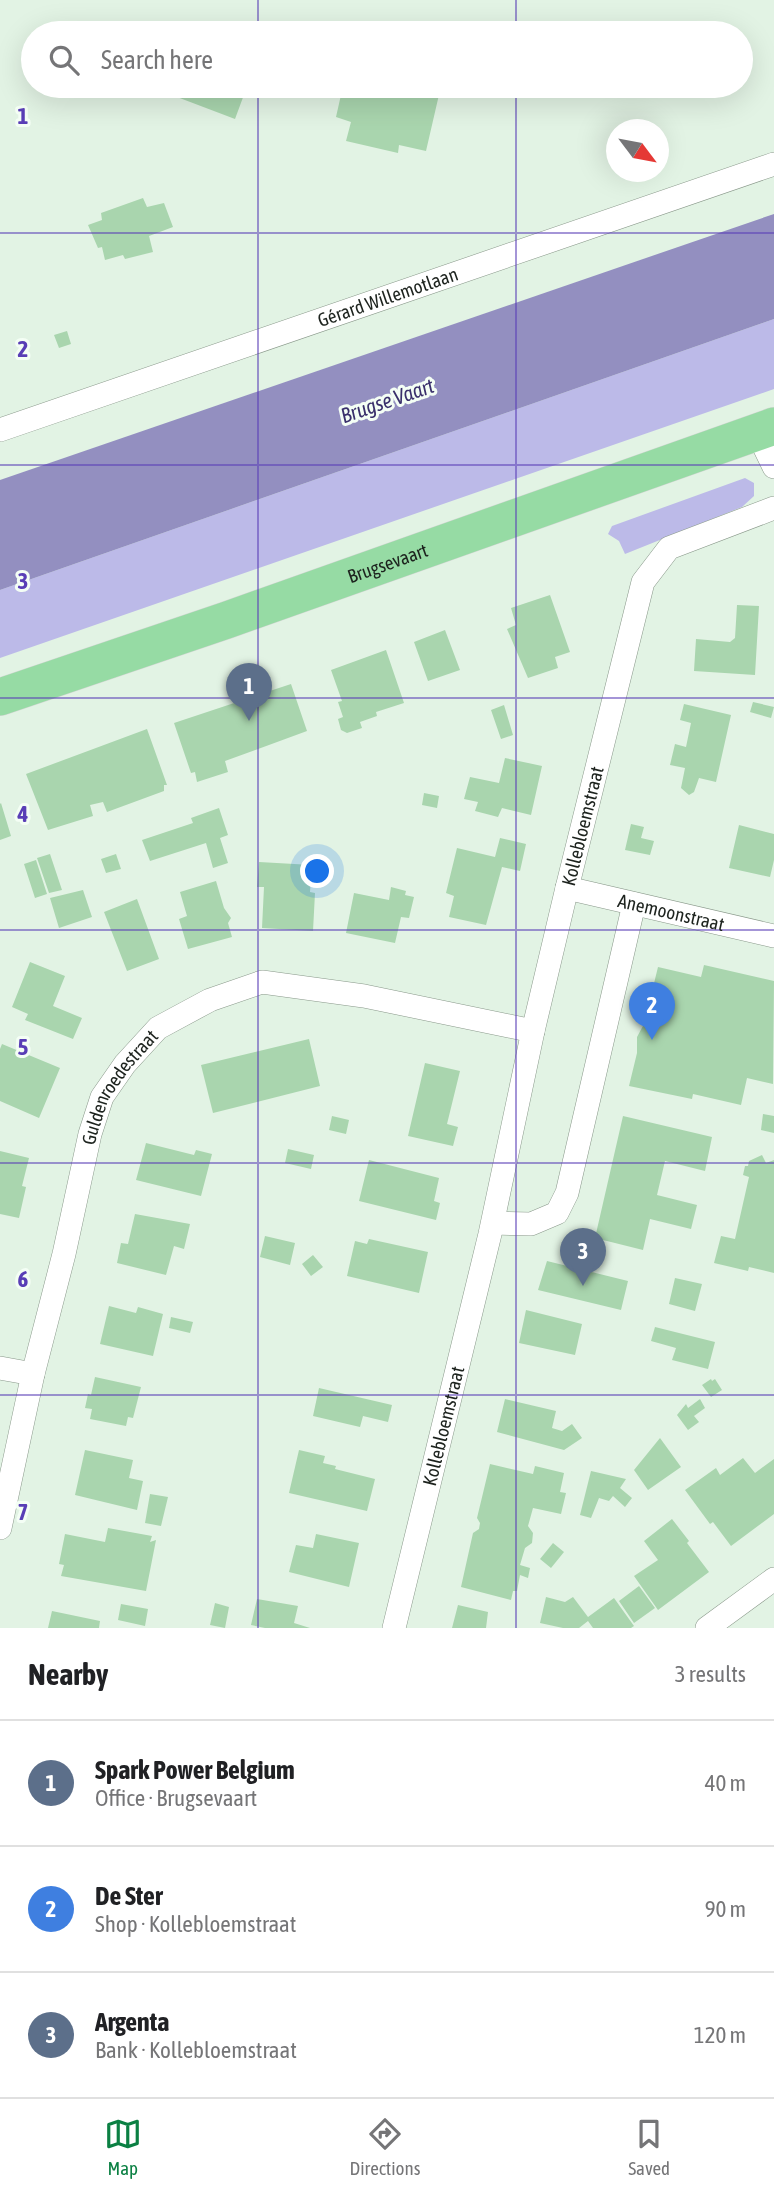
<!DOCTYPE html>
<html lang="en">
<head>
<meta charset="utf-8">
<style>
	:root { --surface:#fff; --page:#f6f6f6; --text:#202124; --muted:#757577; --line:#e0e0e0; --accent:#0b8043 }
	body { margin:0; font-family:"Asap Condensed",sans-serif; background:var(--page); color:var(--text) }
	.compass { position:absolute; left:606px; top:119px; width:63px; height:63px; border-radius:50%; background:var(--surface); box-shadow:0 7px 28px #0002; rotate:122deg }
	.you { position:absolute; left:318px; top:872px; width:24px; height:24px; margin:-18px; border:5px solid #fff; border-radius:50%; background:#1a73e8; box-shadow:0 0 0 10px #1a73e833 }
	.badge { display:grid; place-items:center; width:46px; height:46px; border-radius:50%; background:var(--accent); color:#fff; font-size:23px; font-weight:700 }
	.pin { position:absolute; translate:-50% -58px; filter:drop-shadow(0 2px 4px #0008) }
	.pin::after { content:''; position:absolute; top:37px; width:24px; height:21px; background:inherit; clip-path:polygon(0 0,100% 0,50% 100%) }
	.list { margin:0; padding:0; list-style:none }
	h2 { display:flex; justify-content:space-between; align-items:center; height:91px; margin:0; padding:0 28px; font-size:30px }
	h2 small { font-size:23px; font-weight:400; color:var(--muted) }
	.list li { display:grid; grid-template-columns:46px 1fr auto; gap:21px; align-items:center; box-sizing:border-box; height:126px; padding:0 28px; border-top:2px solid var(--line) }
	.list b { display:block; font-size:26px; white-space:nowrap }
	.list p { margin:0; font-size:23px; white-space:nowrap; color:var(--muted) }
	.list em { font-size:23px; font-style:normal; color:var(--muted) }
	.icon { flex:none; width:38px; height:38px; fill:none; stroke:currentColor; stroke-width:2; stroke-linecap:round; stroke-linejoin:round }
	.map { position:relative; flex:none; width:774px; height:1628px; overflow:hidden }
	.search { position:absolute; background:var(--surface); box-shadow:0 7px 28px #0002; left:21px; right:21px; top:21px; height:77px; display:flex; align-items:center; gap:18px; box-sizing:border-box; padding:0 24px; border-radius:38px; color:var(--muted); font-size:26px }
	.sheet { height:469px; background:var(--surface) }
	nav { display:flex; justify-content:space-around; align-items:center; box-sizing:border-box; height:98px; border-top:2px solid var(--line); background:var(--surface); font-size:19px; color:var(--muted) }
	nav a { display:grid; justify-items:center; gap:4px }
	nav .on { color:var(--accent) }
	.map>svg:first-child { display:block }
	.green { fill:#bcbae8 }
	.water { fill:#938fc0 }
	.building { fill:#a9d5ae }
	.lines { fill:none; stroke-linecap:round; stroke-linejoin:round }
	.minor-casing { stroke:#89988a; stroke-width:24 }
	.primary-casing { stroke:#d6d7d6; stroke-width:38 }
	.minor { stroke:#fff; stroke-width:23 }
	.primary { stroke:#96dba4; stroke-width:37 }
	.grid { fill:none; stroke:#593eb6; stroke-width:2; stroke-opacity:0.55 }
	.labels { text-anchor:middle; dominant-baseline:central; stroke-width:6; stroke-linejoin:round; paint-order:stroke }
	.street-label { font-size:19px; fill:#1d231e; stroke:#f4fef5 }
	.water-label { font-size:21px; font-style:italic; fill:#3a306c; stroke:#f4fef5 }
	.grid-label { font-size:23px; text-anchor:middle; font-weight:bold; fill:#593eb6; stroke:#f4fef5; stroke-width:6; stroke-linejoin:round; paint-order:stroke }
</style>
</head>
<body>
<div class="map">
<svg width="774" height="1628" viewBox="0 0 774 1628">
	<rect width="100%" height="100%" fill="#e2f3e4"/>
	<!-- green -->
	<path class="green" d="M774,319V389L0,658V590Z
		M745,478L754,483V496L742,507L625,554L619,541L608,534L612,526Z"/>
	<!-- water -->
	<path class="water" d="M774,214V319L0,590V480Z"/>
	<!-- building -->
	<path class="building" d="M181,86H227L245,92L235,119L177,97Z
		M343,86H441L426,151L399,145L398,153L346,141L351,122L336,117Z
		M603,86H641V91L604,95Z
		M143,198L147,207L164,203L173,227L149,236L153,252L125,259L123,255L105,260L102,247L98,248L88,225L102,220L101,213Z
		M67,331L71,344L59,348L54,335Z
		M550,595L570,652L555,657L558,668L528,678L507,629L516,625L511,608Z
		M737,605L759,606L755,675L694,671L696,639L730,642L735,638Z
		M445,630L460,670L428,681L414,642Z
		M386,650L404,703L376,712L377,716L360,722L362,728L347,733L341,730L338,719L343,717L338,702L342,701L331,670Z
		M291,684L307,731L225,761L228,772L197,782L195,772L191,773L174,723Z
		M753,702L774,707L771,718L750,712Z
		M684,704L731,715L716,782L699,778L694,792L689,795L681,788L685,768L670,765L675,744L686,747L691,723L680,720Z
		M504,705L513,735L501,739L491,710Z
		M147,729L167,785H164V791L107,812L103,802L90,805L93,816L48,830L26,774Z
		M505,758L542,766L531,815L502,808L498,817L475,811L478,802L464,799L470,777L499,783Z
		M424,793L439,796L437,808L422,805Z
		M1,803L11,836L0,840V804Z
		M219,808L228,835L220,838L228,863L213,868L206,843L150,861L142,840L193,823L191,818Z
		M631,824L644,827L641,838L654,841L650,855L625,850Z
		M739,825L774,834V860L770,877L729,868Z
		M500,838L526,844L520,871L502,867L486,925L449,917L454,896L446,893L457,848L495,857Z
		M50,854L62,890L49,893L37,858Z
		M116,854L121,869L106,873L101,859Z
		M36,860L47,894L35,898L24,864Z
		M259,862L312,865L310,892L315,893L313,931L262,928L264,887H257Z
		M216,881L224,908L231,918L228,923L232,937L188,949L179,919L187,916L180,892Z
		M391,887L406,891L405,895L414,897L409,918L401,917L395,943L346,933L354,893L389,900Z
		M83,890L92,917L59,928L50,898Z
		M137,899L159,959L127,971L104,912Z
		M30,962L65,976L53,1006L82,1018L73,1039L25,1020L28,1014L12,1007Z
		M704,965L774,981L773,1084L747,1078L741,1105L693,1094L692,1099L629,1086L637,1053V1037L644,1024L658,967L701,977Z
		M309,1039L320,1086L213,1113L201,1065Z
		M2,1044L60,1068L39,1118L0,1101V1049Z
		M425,1063L460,1071L447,1124L458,1127L453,1146L408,1136Z
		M763,1114L774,1116V1133L761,1130Z
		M332,1116L349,1120L346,1134L329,1130Z
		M623,1116L712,1137L705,1171L665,1161L657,1195L697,1205L691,1229L650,1219L643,1250L595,1238Z
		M146,1143L194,1155L196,1150L212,1154L201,1196L136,1180Z
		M288,1149L314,1155L311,1169L285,1163Z
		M0,1151L29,1158L22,1186L26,1187L19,1218L0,1214Z
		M762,1155L766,1163L774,1160V1273L749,1267L748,1271L714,1263L721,1236L735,1239L749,1177L743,1175L745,1166H748L749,1161Z
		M369,1160L439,1178L434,1201L440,1203L436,1220L359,1201Z
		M135,1214L190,1224L184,1249L174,1246L166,1275L117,1263L121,1243L128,1244Z
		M265,1236L295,1243L290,1265L260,1257Z
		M369,1239L428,1252L419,1293L347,1276L355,1241L367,1244Z
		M313,1255L323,1267L311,1276L302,1264Z
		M547,1261L628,1281L621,1310L538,1290Z
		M675,1278L702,1284L695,1311L669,1304Z
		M109,1306L136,1313L138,1307L163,1314L153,1356L100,1344Z
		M526,1310L582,1324L575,1355L519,1343Z
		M171,1317L193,1322L190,1333L169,1328Z
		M655,1327L715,1342L708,1369L672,1360L676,1348L651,1341Z
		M95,1377L141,1387L133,1418L128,1417L126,1426L90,1419L92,1409L85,1408L88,1394L91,1395Z
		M711,1379L712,1381L715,1379L722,1390L711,1397L702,1385Z
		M319,1388L392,1405L388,1422L363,1416L360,1427L313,1416Z
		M505,1399L556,1411L552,1428L562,1431L572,1424L582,1438L564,1450L497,1432Z
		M700,1399L705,1408L694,1416L699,1422L688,1430L677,1415L686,1404L688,1408Z
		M660,1438L681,1467L648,1490L634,1470Z
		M85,1450L133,1460L129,1478L143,1481L137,1510L75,1495Z
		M299,1450L325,1456L323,1463L336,1466L335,1469L375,1479L367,1511L289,1493Z
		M743,1458L755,1473L774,1459V1514L731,1546L713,1522L710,1524L685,1490L716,1468L720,1475Z
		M490,1464L533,1474L535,1466L564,1473L560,1492L566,1493L561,1514L533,1508L528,1526L533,1533L532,1543L525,1548L520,1565L530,1568L528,1578L520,1575L517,1591H513L511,1600L461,1587L473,1533L479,1529L480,1523L477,1518Z
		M591,1471L626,1479L620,1488L632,1498L625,1507L613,1496L609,1501L599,1498L591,1518L580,1515Z
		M150,1494L168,1497L161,1526L145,1523Z
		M672,1519L689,1541L687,1543L709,1572L658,1610L634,1576L658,1560L644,1541Z
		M108,1528L152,1536L150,1542L156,1540L146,1591L61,1576L64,1565L59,1564L65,1534L105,1542Z
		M316,1534L359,1543L349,1587L289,1572L296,1545L313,1548Z
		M553,1543L564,1552L551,1568L540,1559Z
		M639,1586L655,1608L634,1623L619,1601Z
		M546,1597L565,1602L573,1597L588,1617L614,1598L634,1626L631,1628H593L588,1621L579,1628H563L540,1623Z
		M257,1599L298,1606L294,1623L310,1628H265L251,1625Z
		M215,1603L229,1607L225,1628L210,1625Z
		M121,1604L148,1609L145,1626L118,1620Z
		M458,1605L488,1612L486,1628H452Z
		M52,1611L100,1621L99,1628H48Z"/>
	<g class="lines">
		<!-- minor casing -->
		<g class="minor-casing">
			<g id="minor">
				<path id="s1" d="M0,430L774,164"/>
				<path d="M757,432L774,467"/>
				<path id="s2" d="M567,888L774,936"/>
				<path d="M493,1223L531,1224L557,1213L567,1193L634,904"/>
				<path d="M0,1368L33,1374"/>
				<path id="s3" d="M0,1528L33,1374L64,1254L90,1134L102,1097L125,1064L158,1028L210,1000L262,982L364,996L533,1031"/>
				<path id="s4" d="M394,1628L490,1234L533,1031L567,888L643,582L669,548L774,508"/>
				<path d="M707,1628L774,1579"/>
			</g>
		</g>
		<!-- primary casing -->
		<g class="primary-casing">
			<g id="primary">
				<path id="s5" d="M0,697L227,620L774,426"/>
			</g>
		</g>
		<!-- minor -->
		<use href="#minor" class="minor"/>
		<!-- primary -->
		<use href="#primary" class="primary"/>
	</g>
	<!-- grid -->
	<path class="grid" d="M258,0V33M516,0V33M258,86V1628M516,86V1628M0,233H774M0,465H774M0,698H774M0,930H774M0,1163H774M0,1395H774"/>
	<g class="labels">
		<!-- street labels -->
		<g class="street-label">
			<text stroke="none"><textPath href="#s1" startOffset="410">Gérard Willemotlaan</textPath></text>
			<text stroke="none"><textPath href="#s5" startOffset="410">Brugsevaart</textPath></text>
			<text stroke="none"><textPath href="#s4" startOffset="824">Kollebloemstraat</textPath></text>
			<text stroke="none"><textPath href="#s2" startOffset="107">Anemoonstraat</textPath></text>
			<text stroke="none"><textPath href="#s3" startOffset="460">Guldenroedestraat</textPath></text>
			<text stroke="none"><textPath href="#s4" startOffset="208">Kollebloemstraat</textPath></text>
		</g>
		<!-- water labels -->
		<g class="water-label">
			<text transform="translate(387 400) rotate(-19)">Brugse Vaart</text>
		</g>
	</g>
	<g class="grid-label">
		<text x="23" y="124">1</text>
		<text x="23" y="357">2</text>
		<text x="23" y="589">3</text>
		<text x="23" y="822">4</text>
		<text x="23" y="1055">5</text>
		<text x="23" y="1287">6</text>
		<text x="23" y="1520">7</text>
	</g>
</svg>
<svg class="compass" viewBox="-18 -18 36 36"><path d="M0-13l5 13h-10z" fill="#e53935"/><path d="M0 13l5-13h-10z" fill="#757577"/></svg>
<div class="you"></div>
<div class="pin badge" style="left:249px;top:721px;background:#5c6f8a">1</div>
<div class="pin badge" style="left:652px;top:1040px;background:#3f7fe0">2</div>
<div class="pin badge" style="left:583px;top:1286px;background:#5c6f8a">3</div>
<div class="search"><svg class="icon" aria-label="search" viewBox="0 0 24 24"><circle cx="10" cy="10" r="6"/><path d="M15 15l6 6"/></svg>Search here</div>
</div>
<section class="sheet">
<h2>Nearby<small>3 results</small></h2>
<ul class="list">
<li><span class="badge" style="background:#5c6f8a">1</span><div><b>Spark Power Belgium</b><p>Office · Brugsevaart</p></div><em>40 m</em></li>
<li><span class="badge" style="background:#3f7fe0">2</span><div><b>De Ster</b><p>Shop · Kollebloemstraat</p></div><em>90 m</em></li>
<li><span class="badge" style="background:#5c6f8a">3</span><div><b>Argenta</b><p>Bank · Kollebloemstraat</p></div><em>120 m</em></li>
</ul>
</section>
<nav>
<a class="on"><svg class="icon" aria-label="map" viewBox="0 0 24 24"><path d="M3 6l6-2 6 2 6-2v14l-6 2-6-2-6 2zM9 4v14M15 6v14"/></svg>Map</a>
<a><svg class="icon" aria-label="directions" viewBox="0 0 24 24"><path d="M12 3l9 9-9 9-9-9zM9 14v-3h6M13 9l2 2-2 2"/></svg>Directions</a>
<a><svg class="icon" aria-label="saved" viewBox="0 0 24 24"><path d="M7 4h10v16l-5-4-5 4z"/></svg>Saved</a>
</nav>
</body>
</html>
